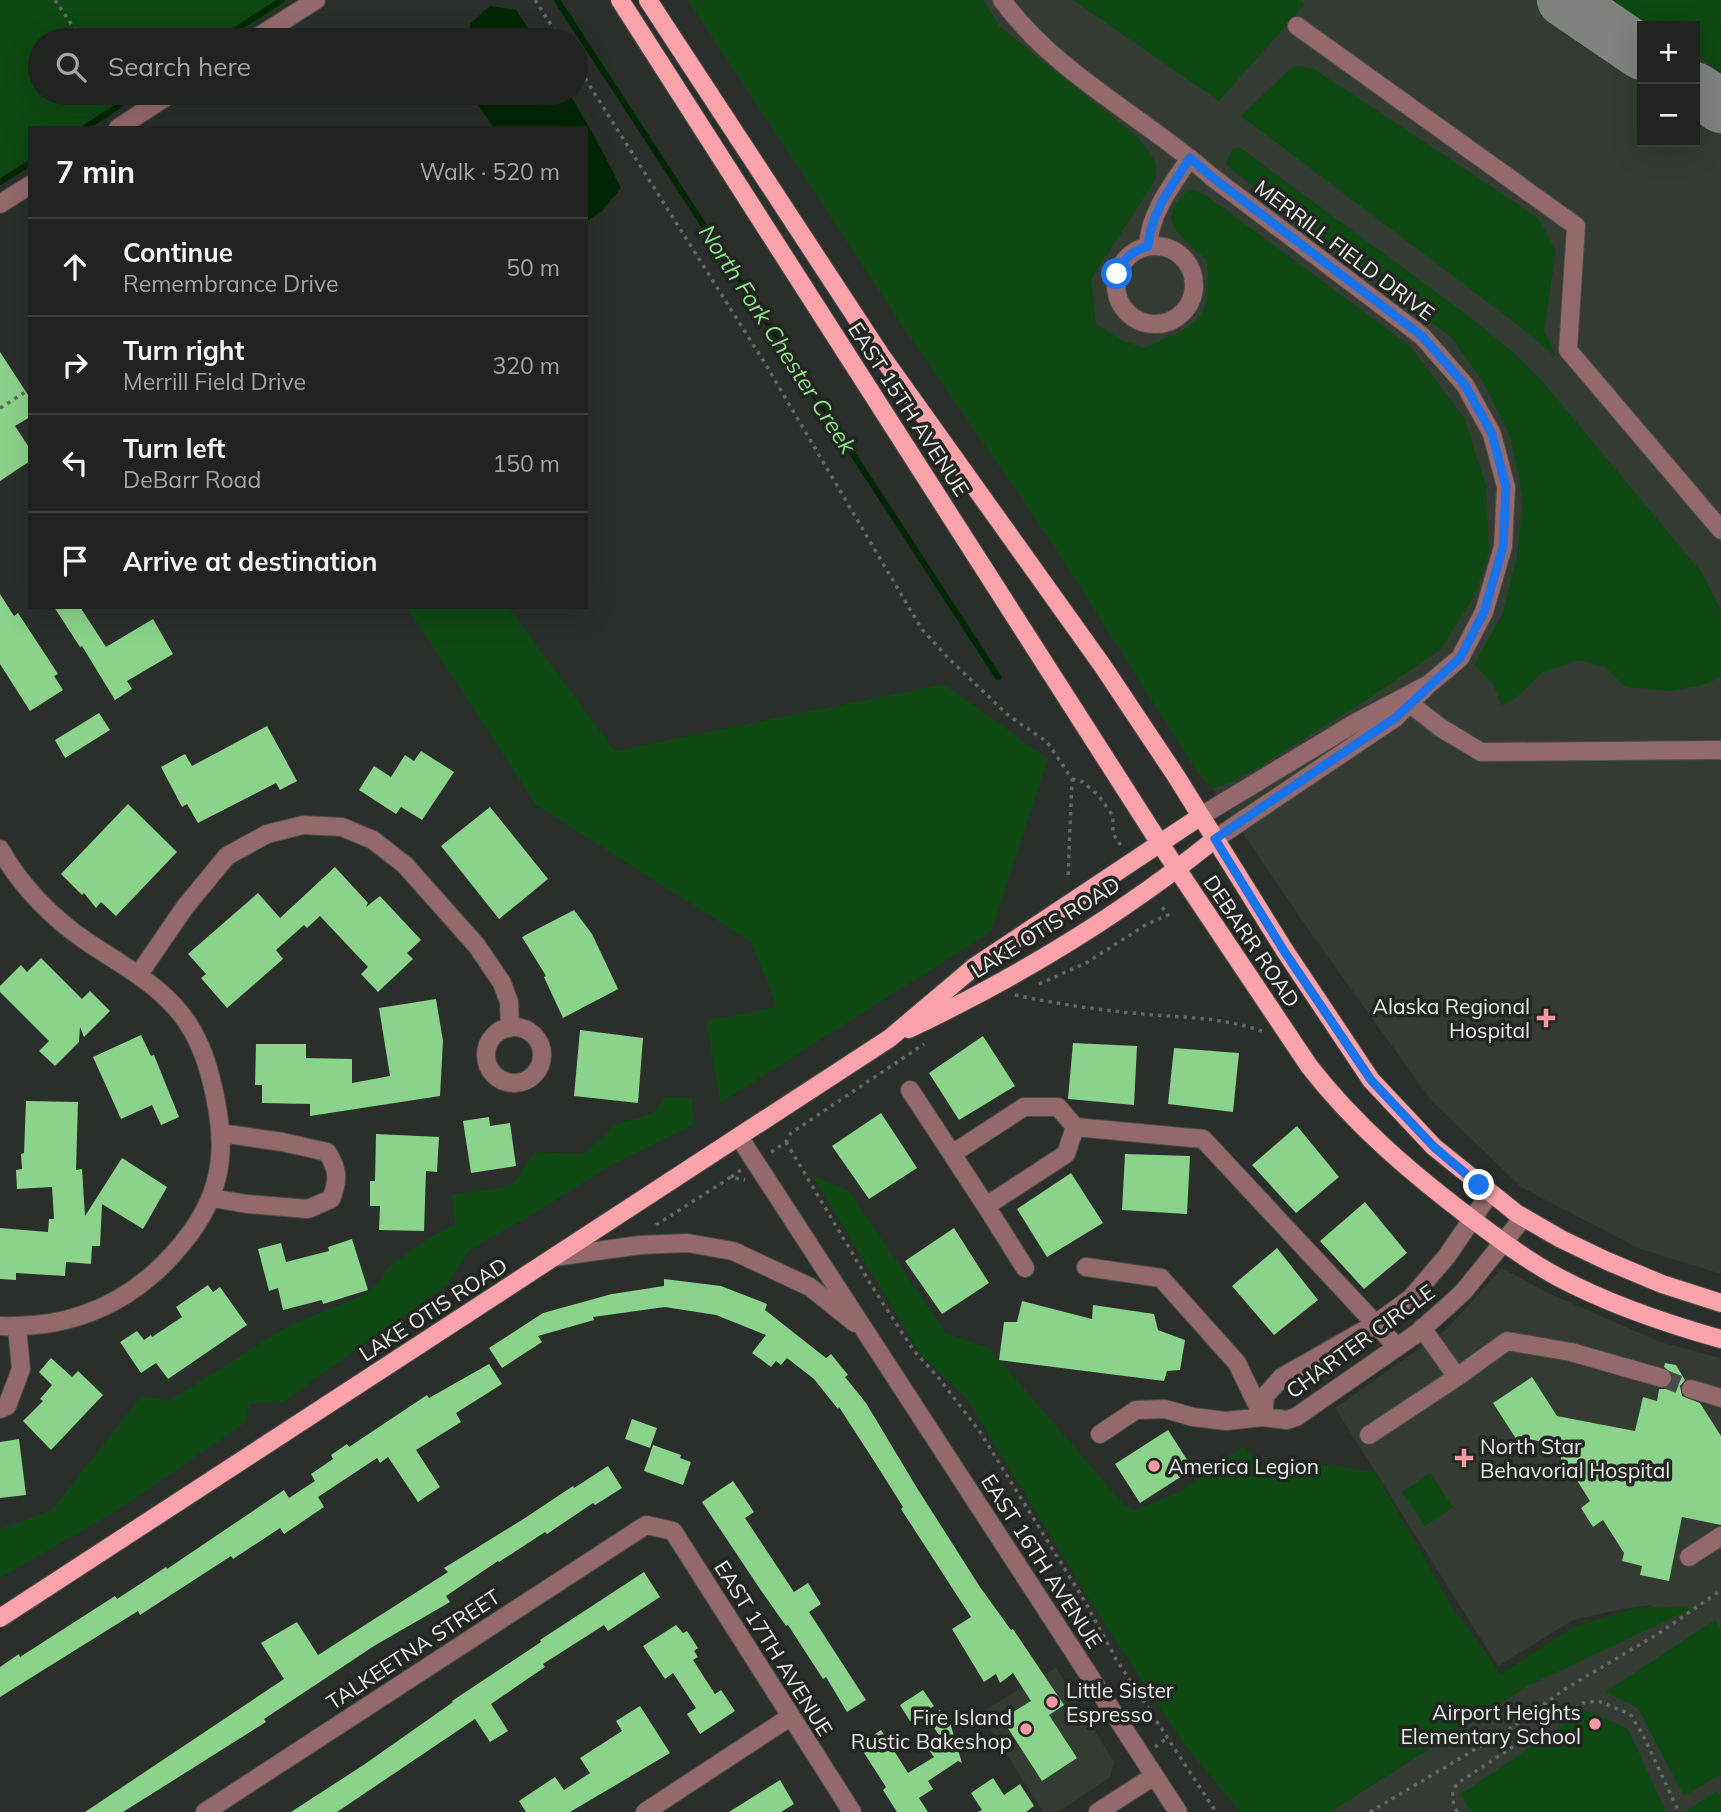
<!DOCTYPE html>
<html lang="en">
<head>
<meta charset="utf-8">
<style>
	:root { --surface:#202320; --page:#2d2f2d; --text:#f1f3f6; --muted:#a2a4a5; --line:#3d403e }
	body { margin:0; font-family:Mulish,sans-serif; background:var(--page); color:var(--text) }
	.controls { position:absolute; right:21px; top:21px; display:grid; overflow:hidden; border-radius:0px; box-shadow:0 7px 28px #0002 }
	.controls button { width:63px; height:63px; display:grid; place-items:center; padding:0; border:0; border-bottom:2px solid var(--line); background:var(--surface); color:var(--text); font:35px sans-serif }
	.stop { position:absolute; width:21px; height:21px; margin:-16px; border:5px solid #1a73e8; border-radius:50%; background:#fff }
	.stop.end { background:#1a73e8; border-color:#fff; box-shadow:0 2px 7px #0008 }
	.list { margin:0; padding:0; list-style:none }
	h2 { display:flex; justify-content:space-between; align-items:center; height:91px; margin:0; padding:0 28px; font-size:30px }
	h2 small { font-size:23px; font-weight:400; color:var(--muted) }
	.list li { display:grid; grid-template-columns:46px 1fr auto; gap:21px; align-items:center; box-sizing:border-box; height:98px; padding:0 28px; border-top:2px solid var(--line) }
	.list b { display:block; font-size:26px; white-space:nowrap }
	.list p { margin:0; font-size:23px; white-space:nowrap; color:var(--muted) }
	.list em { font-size:23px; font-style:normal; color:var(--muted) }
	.icon { flex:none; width:38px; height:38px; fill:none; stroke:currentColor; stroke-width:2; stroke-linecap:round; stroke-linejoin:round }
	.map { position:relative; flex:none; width:1721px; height:1812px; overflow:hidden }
	.search { position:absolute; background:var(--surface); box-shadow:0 7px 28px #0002; left:28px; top:28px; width:560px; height:77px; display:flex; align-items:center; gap:18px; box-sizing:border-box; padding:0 24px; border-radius:38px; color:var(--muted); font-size:26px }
	.panel { position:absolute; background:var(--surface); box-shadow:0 7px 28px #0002; left:28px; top:126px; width:560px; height:483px; border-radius:0px }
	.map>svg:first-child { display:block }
	.built { fill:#333b33; fill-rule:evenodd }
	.green { fill:#0e4812 }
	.water { fill:#022704 }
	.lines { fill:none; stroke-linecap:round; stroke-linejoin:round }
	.stream { stroke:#022704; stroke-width:6 }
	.taxiway { stroke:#7f827f; stroke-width:54 }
	.building { fill:#8bd28a }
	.minor-tunnel { stroke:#484b48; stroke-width:18; stroke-dasharray:18 9; stroke-linecap:butt }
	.minor-casing { stroke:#494d49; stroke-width:20 }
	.major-casing { stroke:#494d49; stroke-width:20 }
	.path { stroke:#646864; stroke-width:3.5; stroke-dasharray:3.5 5; stroke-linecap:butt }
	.minor { stroke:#94696c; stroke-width:18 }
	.major { stroke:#faa2a9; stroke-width:18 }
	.route { stroke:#1a73e8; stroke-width:9 }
	.poi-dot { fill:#f49aa2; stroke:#222521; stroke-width:2.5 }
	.labels { text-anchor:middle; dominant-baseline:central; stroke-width:7; stroke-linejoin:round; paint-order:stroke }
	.street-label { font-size:21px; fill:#e9ebe9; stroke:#222521 }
	.poi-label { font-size:21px; fill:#e9ebe9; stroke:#222521; text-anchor:end }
	.water-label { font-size:23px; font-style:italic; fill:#8ae588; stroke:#222521 }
</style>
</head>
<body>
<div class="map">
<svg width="1721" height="1812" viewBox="0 0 1721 1812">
	<rect width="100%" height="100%" fill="#2b2f2b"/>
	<!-- built -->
	<path class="built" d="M688,0H1721V1274L1638,1248L1521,1187L1431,1100L1313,936L1212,788L1198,773L1053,544L904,328ZM1642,26H1695V142H1642Z
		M1502,1268L1546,1292L1660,1342L1721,1358V1436L1676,1365L1665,1363L1657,1401L1643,1398L1635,1431L1572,1419L1560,1420L1532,1377L1493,1403L1522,1448L1534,1440L1563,1448L1571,1471L1590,1501L1581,1508L1593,1527L1603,1520L1624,1553L1622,1561L1642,1566L1640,1575L1669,1581L1682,1517L1721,1521V1812H1330L1653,1605L1622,1609L1573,1620L1498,1666L1335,1408L1447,1329Z
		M1056,1668L1114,1762L1110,1777L1058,1812H1043L980,1713Z"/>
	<!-- green -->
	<path class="green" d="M0,0H290L229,40H40V93H133L78,128H30V159L0,178Z
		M688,0H983L999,26L1137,137C1150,153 1161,162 1154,182L1091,279L1096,324L1121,340L1144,348C1195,325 1215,322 1206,259C1180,235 1152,220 1190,189L1207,196L1410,346L1464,418L1486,486L1489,553L1475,595L1441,649L1374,695L1260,766L1230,783L1212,788L1198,773L1053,544L904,328Z
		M1073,0H1301L1304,5L1219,101Z
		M1608,0H1721V72L1695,55V26H1649Z
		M1298,66L1314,69L1538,218L1556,251L1544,331L1556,357L1513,321L1241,116L1290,69Z
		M1239,147L1471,318L1515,354L1547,387L1702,573L1721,611V676L1707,684L1671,691L1625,687L1605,667L1579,660L1543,672L1517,697L1502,706L1493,684L1474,665L1503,613L1517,557L1523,500L1511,438L1482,380L1450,336L1232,170L1226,163L1233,149Z
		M407,607H508L615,751L944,684L1048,759L991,932L720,1103L706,1021L777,1007L751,942L536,805Z
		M665,1097L692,1098L693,1125L610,1166L530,1216L469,1250L448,1284L283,1402L250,1404L245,1423L118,1510L0,1578V1529L52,1510L141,1396L169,1401L286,1327L364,1295L380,1281L389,1266L431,1237L455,1224L451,1195L511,1186L535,1152L584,1154L614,1125L653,1113Z
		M812,1175L849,1191L946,1333L989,1348L1125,1506L1134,1510L1180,1492L1243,1446L1270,1475L1303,1462L1375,1472L1451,1605L1501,1674L1575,1626L1639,1607L1694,1608L1529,1685L1330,1812H1240L1183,1743L1107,1628L966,1398L921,1355Z
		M1430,1473L1453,1507L1425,1526L1402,1492Z
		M1715,1620L1721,1630V1774L1684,1796L1638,1708L1605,1692Z
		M1585,1710L1628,1729L1666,1812H1470L1461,1794Z
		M1717,1791L1721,1797V1812H1684Z"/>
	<!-- water -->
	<path class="water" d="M490,6L516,10L536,40H465L471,23Z
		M470,93H569L596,139L621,188L602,211L586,222V128H494Z"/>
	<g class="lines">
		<!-- stream -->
		<path class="stream" d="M557,0L998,677
			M220,40L282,0
			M85,128L121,104
			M0,182L30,163"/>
		<!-- taxiway -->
		<path class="taxiway" d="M1564,0L1642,53
			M1695,89L1721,106"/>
	</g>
	<!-- building -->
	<path class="building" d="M0,352L30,398V417L15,426L30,449V461L0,481Z
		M0,594L14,616L18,613L58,674L54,676L63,690L30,711L0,664Z
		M54,607H80L106,647L153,619L173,654L127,681L132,689L115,700L82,646L80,647Z
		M99,713L110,730L65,758L55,740Z
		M267,726L297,781L280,790L276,783L198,823L187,804L182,807L161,767L185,754L192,766Z
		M421,751L454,772L422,820L401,807L396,814L359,790L374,766L391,777L405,755L414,761Z
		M128,804L177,852L116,916L101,902L96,908L84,893L82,895L61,874Z
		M490,807L548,879L499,919L441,846Z
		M335,867L368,903L366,907L380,896L421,940L407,953L413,959L378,992L361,974L368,967L320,916L307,928L304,925L276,950L283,959L227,1008L201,978L206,974L188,954L258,893L280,918Z
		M574,910L592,934L618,989L563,1018L544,977L546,976L522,937Z
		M41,958L82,999L90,991L110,1011L84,1037L80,1027L79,1042L55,1066L39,1051L49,1041L0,992V986L21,965L27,972Z
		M436,999L443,1041L440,1096L310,1116V1104L262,1103V1085H255L256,1044H306V1058L352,1059V1083L390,1076L379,1008Z
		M580,1030L643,1038L638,1103L574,1096Z
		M141,1035L151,1056L154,1055L179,1117L161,1125L152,1105L121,1119L93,1057Z
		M983,1036L1015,1086L959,1120L929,1073Z
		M1073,1043L1137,1046L1134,1105L1068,1099Z
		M1174,1048L1239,1053L1233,1112L1168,1104Z
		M26,1101L78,1102L76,1170L82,1169L85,1216L122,1158L167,1187L143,1229L102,1204L100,1246H92L91,1264L66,1262L65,1276L16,1273V1280L0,1279V1228L48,1232L49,1219H54L52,1187L17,1189L16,1170L22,1169L21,1154L24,1153Z
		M881,1113L917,1168L869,1199L832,1146Z
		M489,1117L490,1126L510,1123L516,1166L471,1173L463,1121Z
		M1297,1126L1339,1177L1296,1213L1252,1165Z
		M376,1134L439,1137L437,1172L426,1171L424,1231L379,1230L380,1206H370V1181H375Z
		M1125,1154L1190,1156L1187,1214L1122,1210Z
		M1071,1173L1103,1223L1047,1257L1017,1209Z
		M1365,1202L1407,1253L1364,1289L1320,1241Z
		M954,1228L989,1283L942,1314L905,1261Z
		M352,1239L368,1290L323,1304L322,1300L283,1310L278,1288L269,1291L258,1249L281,1243L286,1262L329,1251L328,1247Z
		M1277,1248L1318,1300L1274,1335L1232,1286Z
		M664,1279L721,1286L767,1304L765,1310L826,1358L831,1354L848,1375L845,1377L866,1403L917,1488L980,1587L1011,1630L1013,1629L1064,1705L1049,1715L1077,1758L1042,1781L1002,1719L1031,1701L1013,1673L1000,1683L996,1674L984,1682L952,1629L971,1617L901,1509L903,1507L874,1461L839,1407L838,1409L814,1379L787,1358L781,1365L776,1361L771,1367L752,1353L766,1335L716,1315L665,1307L593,1317L594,1320L538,1336L542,1342L502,1368L489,1348L543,1313L612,1294L664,1286Z
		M208,1285L213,1292L220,1287L247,1325L168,1379L156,1363L141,1373L120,1342L137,1331L144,1340L151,1335L152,1337L182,1317L176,1307Z
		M1022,1301L1092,1319L1093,1305L1154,1314L1158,1330L1185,1340L1180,1370L1167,1371L1164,1381L999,1360L1004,1322H1017Z
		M51,1358L72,1377L78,1371L103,1395L51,1450L23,1421L43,1401L40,1399L52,1385L39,1372Z
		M1665,1363L1676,1365L1685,1380L1680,1386L1682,1396L1700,1403L1721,1436V1525L1682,1517L1669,1581L1640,1575L1642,1566L1622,1561L1624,1553L1603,1520L1593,1527L1581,1508L1590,1501L1571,1471L1559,1468L1563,1448L1534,1440L1522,1448L1493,1403L1532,1377L1557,1416L1635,1431L1643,1397L1657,1401L1659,1389H1665L1673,1382V1375L1664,1367Z
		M489,1364L502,1384L456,1413L461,1422L416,1450L440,1487L418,1502L388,1457L380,1463L377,1458L318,1497L324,1507L284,1534L280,1528L233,1559L231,1556L140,1615L138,1611L0,1697V1667L19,1654L20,1657L115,1596L117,1599L166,1567L167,1569L284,1490L289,1498L315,1481L311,1474L333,1459L331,1455L347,1444L349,1447L427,1395L429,1398Z
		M632,1419L657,1428L650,1448L625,1439Z
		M1168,1430L1193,1469L1140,1503L1115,1464Z
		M19,1439L26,1495L0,1498V1442Z
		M653,1445L681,1455L680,1458L691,1462L683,1485L644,1471Z
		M608,1466L622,1488L595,1505L593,1503L547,1534L545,1532L499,1562L498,1561L446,1596L450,1602L374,1646L264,1719L266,1722L123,1812H85L284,1679L261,1643L297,1622L318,1655L448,1572L444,1568L525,1518L573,1486L574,1488Z
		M733,1481L754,1512L745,1518L794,1592L808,1583L821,1604L809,1612L866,1700L847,1712L826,1677L823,1679L788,1625L786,1626L760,1589L702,1502Z
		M644,1572L660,1597L608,1631L604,1625L543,1664L545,1667L491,1704L508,1731L490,1742L475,1719L337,1812H291L365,1764L453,1702L452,1701L541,1642L540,1640Z
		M676,1625L683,1633L687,1631L698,1648L694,1651L698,1657L693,1660L715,1694L721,1690L735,1711L700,1734L687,1714L696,1708L673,1673L665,1679L643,1646Z
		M923,1690L934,1706L910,1721L900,1705Z
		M640,1706L670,1753L570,1812H526L519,1801L555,1777L564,1790L590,1773L580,1758L622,1731L616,1721Z
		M940,1710L951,1726L962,1763L958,1761L928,1781L933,1789L919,1798L928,1812H897L883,1790L886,1787L859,1745L881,1730L908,1773L934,1757L929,1750L944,1742L927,1718Z
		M993,1778L1004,1795L1020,1784L1034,1806L1026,1812H978L982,1810L971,1793Z
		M780,1780L794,1804L781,1812H729Z"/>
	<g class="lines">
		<!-- minor-tunnel -->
		<path class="minor-tunnel" d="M1662,1378L1691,1389"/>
		<!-- minor casing -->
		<g class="minor-casing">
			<path id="minor" d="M1002,0C1057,75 1143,116 1212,177L1422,336L1465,385L1492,434L1506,487L1503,547L1484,612L1460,658L1429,684
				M1297,26L1576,226L1568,350L1721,530
				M253,40L316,0
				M118,128L172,93
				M0,204L30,185
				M1116 285a39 39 0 1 1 78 0a39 39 0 1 1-78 0Z
				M1148,246C1150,212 1172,185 1190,158
				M1409,703L1441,728L1481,752L1721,750
				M1201,816L1355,723L1429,684L1395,718L1215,839
				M0,849C20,885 52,918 86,941C117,962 150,979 175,1007C202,1036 212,1076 218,1113C227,1165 214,1206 181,1245C134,1302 74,1329 0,1326
				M139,974L185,907L227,856L267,834L303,825L342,827L373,840L405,865L477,946L502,983L509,1002L510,1028
				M486 1055a28 28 0 1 1 56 0a28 28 0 1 1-56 0Z
				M910,1090L952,1154
				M1075,1127L1066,1154L986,1206L952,1154L1024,1107H1058L1075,1127L1203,1139L1397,1347
				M739,1137L1178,1812
				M1490,1193L1447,1256L1411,1298L1375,1324L1282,1377L1265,1396L1263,1417L1287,1420L1296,1417L1416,1334L1448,1306L1464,1291L1523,1218
				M212,1198L247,1204L308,1209L331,1199C339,1180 338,1169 327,1152L282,1142L221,1133
				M986,1206L1025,1268
				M554,1257L640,1245L687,1243L733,1251L810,1287L855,1323
				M1086,1267L1161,1278L1237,1363L1263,1417L1226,1421L1193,1417L1165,1409L1136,1410L1100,1434
				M1457,1377L1507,1341L1571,1352L1662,1378
				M1691,1389L1721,1398
				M0,1409L7,1406L21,1369L17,1327
				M1369,1435L1457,1377L1422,1328
				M1689,1557L1721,1536
				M205,1812L646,1525L673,1531L852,1812
				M645,1812L790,1717
				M1098,1812L1154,1776"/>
		</g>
		<!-- major casing -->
		<g class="major-casing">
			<path id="major" d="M620,0L1159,842L1309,1066C1354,1124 1410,1172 1468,1216C1496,1237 1525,1259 1556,1276C1608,1304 1664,1323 1721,1339
				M648,0L880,354L1102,665L1176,776L1285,951L1371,1080L1434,1147L1516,1213L1561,1239L1607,1261L1662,1284L1721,1303
				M909,1029C1018,977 1121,915 1215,839
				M0,1618L890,1038L974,967L1201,816"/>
		</g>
		<!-- path -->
		<path class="path" d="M55,0L82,40
			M535,0L561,40
			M576,64L766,365L921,628L948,658L1008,715L1047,742L1072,779L1068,877
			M0,408L27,391
			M1072,779L1083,782L1099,796L1113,816V833L1122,848
			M1039,984L1086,963L1147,924L1168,915L1160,904
			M1015,995C1057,1004 1099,1010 1143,1014C1185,1018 1224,1017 1264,1032
			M786,1142L873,1288L914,1351L938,1377L980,1432L1084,1600L1116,1659L1216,1812
			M771,1152L786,1142L791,1133L924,1044
			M731,1177L741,1170
			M656,1225L731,1177L745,1180
			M1155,1747L1167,1738
			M1370,1812L1511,1728L1565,1689L1661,1632L1721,1590
			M1457,1812C1452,1802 1450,1791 1458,1783L1561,1715L1583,1703L1598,1701L1630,1714L1642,1733L1679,1812"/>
		<!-- minor -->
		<use href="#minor" class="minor"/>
		<!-- major -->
		<use href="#major" class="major"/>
	</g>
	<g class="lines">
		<!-- route -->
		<path class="route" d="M1117,274C1123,259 1132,251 1148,246C1151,212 1172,185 1190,158L1212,177L1422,336L1465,385L1492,434L1506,487L1503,547L1484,612L1460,658L1395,718L1215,839L1284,951L1371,1080L1434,1147L1479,1185"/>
	</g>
	<!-- markers -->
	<g class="poi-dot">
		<path d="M1542.5 1007.5h7v7h7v7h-7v7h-7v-7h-7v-7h7z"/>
		<path d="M1460.5 1447.5h7v7h7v7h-7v7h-7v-7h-7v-7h7z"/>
		<circle cx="1154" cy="1466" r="7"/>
		<circle cx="1052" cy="1702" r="7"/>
		<circle cx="1595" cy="1724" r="7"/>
		<circle cx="1026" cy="1729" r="7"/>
	</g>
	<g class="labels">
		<!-- street labels -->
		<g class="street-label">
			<text transform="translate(1345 250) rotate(37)">MERRILL FIELD DRIVE</text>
			<text transform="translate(909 409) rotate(57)">EAST 15TH AVENUE</text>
			<text transform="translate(1045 927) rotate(-32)">LAKE OTIS ROAD</text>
			<text transform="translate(1252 941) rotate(56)">DEBARR ROAD</text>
			<text transform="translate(433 1309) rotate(-33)">LAKE OTIS ROAD</text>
			<text transform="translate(1360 1341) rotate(-36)">CHARTER CIRCLE</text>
			<text transform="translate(1042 1561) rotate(57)">EAST 16TH AVENUE</text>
			<text transform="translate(774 1648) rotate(58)">EAST 17TH AVENUE</text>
			<text transform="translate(413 1649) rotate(-33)">TALKEETNA STREET</text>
		</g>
		<!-- poi labels -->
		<g class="poi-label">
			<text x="1530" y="1006">Alaska Regional<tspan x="1530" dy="24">Hospital</tspan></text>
			<text x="1480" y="1446" text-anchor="start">North Star<tspan x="1480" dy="24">Behavorial Hospital</tspan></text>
			<text x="1168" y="1466" text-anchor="start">America Legion</text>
			<text x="1066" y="1690" text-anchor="start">Little Sister<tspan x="1066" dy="24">Espresso</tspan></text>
			<text x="1581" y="1712">Airport Heights<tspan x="1581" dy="24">Elementary School</tspan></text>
			<text x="1012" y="1717">Fire Island<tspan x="1012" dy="24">Rustic Bakeshop</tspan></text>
		</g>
		<!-- water labels -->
		<g class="water-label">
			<text transform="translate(778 339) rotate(57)">North Fork Chester Creek</text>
		</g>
	</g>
</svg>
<div class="controls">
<button>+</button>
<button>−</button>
</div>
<div class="stop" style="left:1117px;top:274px"></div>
<div class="stop end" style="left:1479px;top:1185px"></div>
<div class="search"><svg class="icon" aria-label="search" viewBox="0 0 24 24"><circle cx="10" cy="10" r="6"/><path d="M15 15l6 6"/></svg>Search here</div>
<section class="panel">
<h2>7 min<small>Walk · 520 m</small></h2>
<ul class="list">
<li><svg class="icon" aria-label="ahead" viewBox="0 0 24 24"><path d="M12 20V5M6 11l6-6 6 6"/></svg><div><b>Continue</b><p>Remembrance Drive</p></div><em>50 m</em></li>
<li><svg class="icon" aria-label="right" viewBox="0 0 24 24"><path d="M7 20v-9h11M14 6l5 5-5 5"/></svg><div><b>Turn right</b><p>Merrill Field Drive</p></div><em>320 m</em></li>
<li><svg class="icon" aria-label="left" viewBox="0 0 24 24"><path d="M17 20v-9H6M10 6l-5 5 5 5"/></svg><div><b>Turn left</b><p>DeBarr Road</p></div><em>150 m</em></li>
<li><svg class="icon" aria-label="arrive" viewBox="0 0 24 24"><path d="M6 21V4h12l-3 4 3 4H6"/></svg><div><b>Arrive at destination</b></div></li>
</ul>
</section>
</div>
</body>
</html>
